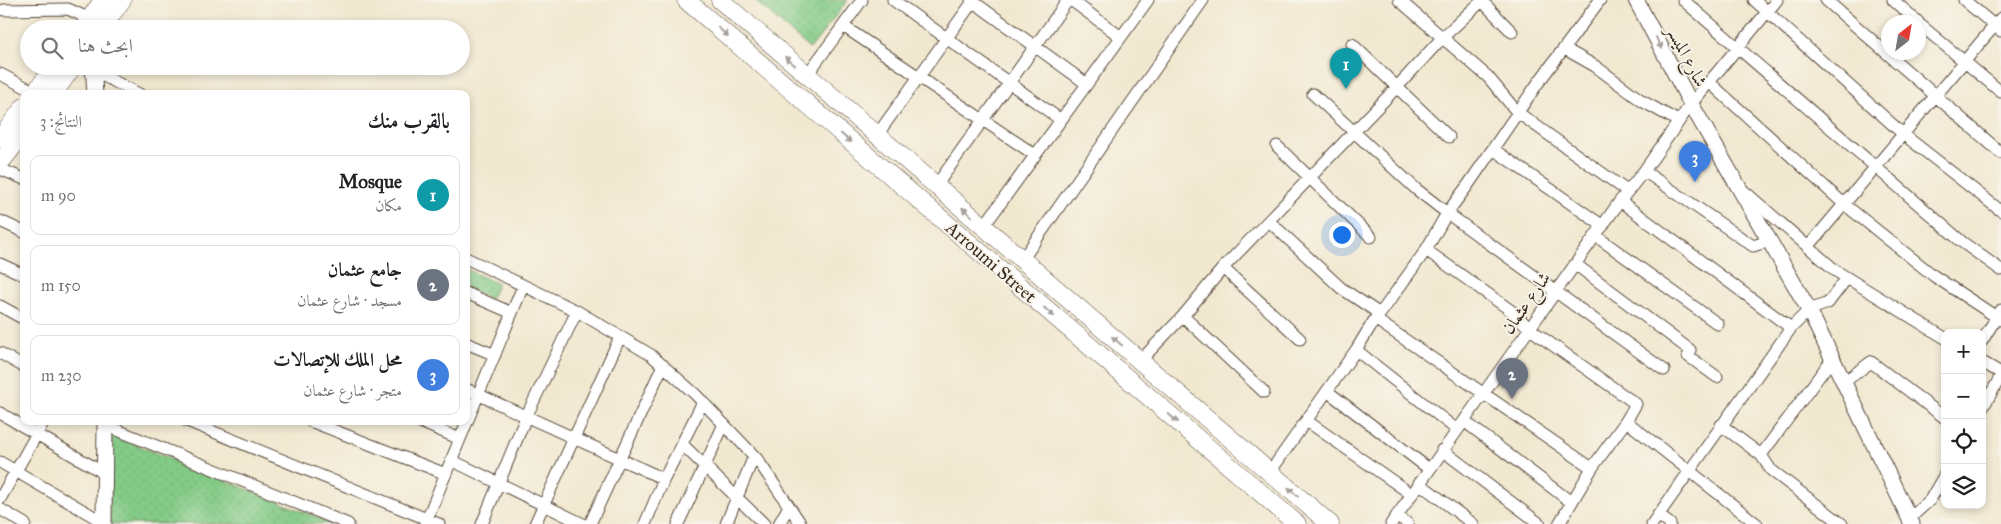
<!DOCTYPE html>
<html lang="ar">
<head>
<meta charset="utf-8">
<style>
	:root { --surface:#fff; --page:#f6f6f6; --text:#202124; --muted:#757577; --line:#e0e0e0; --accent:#c8321e }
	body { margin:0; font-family:"IM FELL Great Primer",Amiri,serif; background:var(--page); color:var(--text); direction:rtl }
	.controls { position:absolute; right:15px; bottom:15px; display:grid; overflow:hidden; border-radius:10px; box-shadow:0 2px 8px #0003 }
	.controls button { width:45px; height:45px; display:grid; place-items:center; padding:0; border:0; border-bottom:1px solid var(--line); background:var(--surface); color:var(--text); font:25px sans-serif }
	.compass { position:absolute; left:1881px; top:15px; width:45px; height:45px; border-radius:50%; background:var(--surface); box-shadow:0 2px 8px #0003; rotate:31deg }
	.you { position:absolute; left:1341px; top:234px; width:18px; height:18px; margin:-12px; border:4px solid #fff; border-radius:50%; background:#1a73e8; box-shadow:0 0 0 8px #1a73e833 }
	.badge { display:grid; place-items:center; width:32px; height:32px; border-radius:50%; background:var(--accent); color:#fff; font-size:16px; font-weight:700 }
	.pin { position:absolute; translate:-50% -41px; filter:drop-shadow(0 1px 2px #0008) }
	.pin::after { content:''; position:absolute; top:26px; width:18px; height:15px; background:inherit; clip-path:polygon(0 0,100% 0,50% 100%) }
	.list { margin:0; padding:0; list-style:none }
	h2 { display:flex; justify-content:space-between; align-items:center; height:65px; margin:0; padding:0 20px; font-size:21px }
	h2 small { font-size:16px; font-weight:400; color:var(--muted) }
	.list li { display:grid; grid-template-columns:32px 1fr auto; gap:15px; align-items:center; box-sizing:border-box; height:80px; margin:0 10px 10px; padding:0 10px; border:1px solid var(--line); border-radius:10px }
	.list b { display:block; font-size:19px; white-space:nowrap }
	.list p { margin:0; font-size:16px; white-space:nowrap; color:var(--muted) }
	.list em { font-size:16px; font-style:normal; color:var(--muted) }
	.icon { flex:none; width:28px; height:28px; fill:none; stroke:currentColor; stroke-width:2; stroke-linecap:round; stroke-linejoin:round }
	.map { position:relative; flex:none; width:2001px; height:524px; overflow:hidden; direction:ltr }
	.search { position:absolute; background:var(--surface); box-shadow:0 2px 8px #0003; left:20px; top:20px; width:450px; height:55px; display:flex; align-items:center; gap:12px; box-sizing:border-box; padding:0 18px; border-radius:28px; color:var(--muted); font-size:19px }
	.panel { position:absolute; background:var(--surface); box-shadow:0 2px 8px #0003; left:20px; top:90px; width:450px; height:335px; border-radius:10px; direction:rtl }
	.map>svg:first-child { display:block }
	.park { fill:url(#park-dots); stroke:#607a52 }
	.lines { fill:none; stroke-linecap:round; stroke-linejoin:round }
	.street-casing { stroke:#564639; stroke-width:13 }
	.secondary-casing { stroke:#564639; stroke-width:17 }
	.primary-casing { stroke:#564639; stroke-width:19 }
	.street { stroke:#fff; stroke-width:11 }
	.secondary { stroke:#fff; stroke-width:15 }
	.primary { stroke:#fff; stroke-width:18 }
	.oneway { fill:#a79f9a }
	.labels { text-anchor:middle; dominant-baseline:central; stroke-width:4; stroke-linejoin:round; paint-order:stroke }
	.street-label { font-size:18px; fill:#3b2a1e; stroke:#f7f3e8 }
</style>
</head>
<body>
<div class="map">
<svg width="2001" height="524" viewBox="0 0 2001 524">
	<defs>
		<pattern id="park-dots" width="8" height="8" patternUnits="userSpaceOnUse" patternTransform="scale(1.25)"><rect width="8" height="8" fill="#84cb87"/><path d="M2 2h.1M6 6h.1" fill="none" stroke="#73ae74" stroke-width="1.8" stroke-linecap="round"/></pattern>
	</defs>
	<rect width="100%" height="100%" fill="#f7f3e8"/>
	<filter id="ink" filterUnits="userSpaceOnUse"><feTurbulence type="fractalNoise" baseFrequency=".02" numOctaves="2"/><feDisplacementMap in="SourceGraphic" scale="10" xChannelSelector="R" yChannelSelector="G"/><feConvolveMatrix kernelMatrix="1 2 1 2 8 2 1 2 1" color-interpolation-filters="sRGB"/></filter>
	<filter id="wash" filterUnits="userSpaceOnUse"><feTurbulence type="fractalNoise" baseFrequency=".0096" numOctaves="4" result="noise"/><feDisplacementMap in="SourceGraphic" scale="20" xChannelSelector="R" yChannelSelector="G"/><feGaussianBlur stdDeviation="1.12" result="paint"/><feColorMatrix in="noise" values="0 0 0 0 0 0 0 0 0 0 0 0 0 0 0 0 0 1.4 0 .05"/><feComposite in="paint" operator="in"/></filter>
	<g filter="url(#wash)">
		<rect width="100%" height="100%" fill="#f1e8d0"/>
		<!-- park -->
		<path class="park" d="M754,0H848L810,49Z
			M466,269L498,284L490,299L466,287Z
			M112,435L334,524H109Z"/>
	</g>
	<g filter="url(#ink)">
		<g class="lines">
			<!-- street casing -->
			<g class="street-casing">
				<path id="street" d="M893,0L1061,120
					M971,0L1087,84
					M1071,0L1121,37
					M1399,0L1488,77L1517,112L1627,191
					M1481,0L1512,32
					M1683,0L1962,242L2001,270
					M1754,0L1903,134L2001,211
					M1826,0L2001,153
					M1893,0L1918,22
					M1964,0L2001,31
					M4,10L68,9L90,19
					M1918,23L2001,92
					M843,26L1035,155
					M1352,44L1449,137
					M1565,49L1595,66L1642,101L1678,121
					M94,71L139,94
					M0,74L35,92
					M807,75L862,0
					M1709,82L1844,204L1934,276L2001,320
					M1313,94L1416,189L1447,213L1664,370
					M877,135L974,0
					M1277,146L1371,237
					M1493,149L1603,226
					M0,169L24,179
					M1644,171L1753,246L1769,241
					M936,186L1068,0
					M1745,192L1836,271L1945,338
					M1620,201L1791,328
					M0,221L24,232
					M1270,222L1341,288L1380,314
					M984,226L1148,0
					M1596,236L1718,324
					M1808,247L2001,18
					M1426,250L1513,312L1530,329L1636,404L1626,421L1592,468L1559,524
					M466,258L577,311L651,355L695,394L757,459L801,524
					M1022,260L1203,0
					M0,264L24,275
					M1575,264L1690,350L1688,356L1717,377
					M1223,268L1300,339
					M466,293L512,313
					M0,306L24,319
					M1183,316L1264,392
					M1375,319L1592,468
					M1982,341L2001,310
					M466,343L495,355
					M1356,350L1457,430
					M0,353L24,367
					M1140,361L1183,316L1223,268L1397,87L1442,38L1483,0
					M1982,362L2001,373
					M1844,382L1871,362L1945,418
					M466,389L664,479
					M1327,391L1429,469
					M1982,409L2001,376
					M0,413L104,473
					M187,421L439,524
					M310,421L446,474
					M418,421L460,439
					M1307,421L1411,494
					M1464,421L1571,502
					M1626,421L1757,524
					M105,425L348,524
					M1721,425L1761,455L1771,470L1842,524
					M682,444L764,524
					M1442,450L1540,524
					M1761,455L1832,359
					M451,460L583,524
					M0,462L103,522
					M1270,472L1356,350L1375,319L1380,314L1426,250L1447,213L1468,185L1538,83L1600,0
					M1419,483L1473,524
					M0,499L44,421
					M0,509L25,524
					M1397,515L1408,524
					M1658,515L1670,524
					M1909,519L1930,500L1945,474
					M425,524L523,286
					M482,524L526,417L577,311
					M535,524L620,337
					M590,524L663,365
					M645,524L664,479L703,402
					M678,524L724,424
					M726,524L754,456
					M779,524L789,506
					M1391,524L1620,201L1644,171L1691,104L1777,0
					M1652,524L1791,328L1809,310L1828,303L1847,278"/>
			</g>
			<!-- secondary casing -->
			<g class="secondary-casing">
				<path id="secondary" d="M1636,0L1691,104L1809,310L1912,524
					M93,66L95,94
					M104,524L105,421"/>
			</g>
			<!-- primary casing -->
			<g class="primary-casing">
				<path id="primary" d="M686,0L1297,524
					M720,0L1330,524
					M83,29L103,0
					M101,29L122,0
					M34,94L55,66
					M53,94L73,66
					M0,139L24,107
					M0,163L24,133"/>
			</g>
			<!-- street -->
			<use href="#street" class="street"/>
			<!-- secondary -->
			<use href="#secondary" class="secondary"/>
			<!-- primary -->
			<use href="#primary" class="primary"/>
		</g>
		<!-- one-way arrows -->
		<defs><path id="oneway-solid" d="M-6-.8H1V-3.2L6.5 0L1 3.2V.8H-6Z" transform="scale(1.25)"/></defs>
		<g class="oneway">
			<use href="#oneway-solid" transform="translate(723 32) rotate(41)"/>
			<use href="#oneway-solid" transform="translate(1659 43) rotate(62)"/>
			<use href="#oneway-solid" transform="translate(790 61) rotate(-139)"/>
			<use href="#oneway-solid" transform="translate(846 138) rotate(41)"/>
			<use href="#oneway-solid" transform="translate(967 212) rotate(-139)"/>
			<use href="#oneway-solid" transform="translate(1049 312) rotate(41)"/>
			<use href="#oneway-solid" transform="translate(1117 341) rotate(-139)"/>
			<use href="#oneway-solid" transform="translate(1173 418) rotate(41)"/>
			<use href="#oneway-solid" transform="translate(1293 492) rotate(-139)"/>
		</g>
	</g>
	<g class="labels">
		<!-- street labels -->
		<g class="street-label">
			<text transform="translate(1687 56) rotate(62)">شارع الميسر</text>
			<text transform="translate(991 262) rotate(41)">Arroumi Street</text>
			<text transform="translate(1526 303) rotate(-55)">شارع عثمان</text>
		</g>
	</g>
</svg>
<div class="controls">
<button>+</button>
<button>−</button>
<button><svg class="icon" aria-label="locate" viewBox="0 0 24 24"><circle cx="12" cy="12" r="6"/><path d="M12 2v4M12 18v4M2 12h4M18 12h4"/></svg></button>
<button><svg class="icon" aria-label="layers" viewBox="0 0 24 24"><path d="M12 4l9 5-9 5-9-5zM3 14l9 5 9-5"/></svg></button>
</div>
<svg class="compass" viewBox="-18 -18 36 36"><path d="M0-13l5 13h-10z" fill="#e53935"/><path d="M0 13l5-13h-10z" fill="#757577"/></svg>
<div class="you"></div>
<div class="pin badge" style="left:1346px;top:89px;background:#0f9aa8">1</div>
<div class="pin badge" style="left:1512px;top:399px;background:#6b7280">2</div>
<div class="pin badge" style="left:1695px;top:182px;background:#3f7fe0">3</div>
<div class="search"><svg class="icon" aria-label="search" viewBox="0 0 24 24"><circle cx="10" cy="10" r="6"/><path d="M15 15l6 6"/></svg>ابحث هنا</div>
<section class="panel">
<h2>بالقرب منك<small>النتائج: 3</small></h2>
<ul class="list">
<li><span class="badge" style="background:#0f9aa8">1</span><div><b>Mosque</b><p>مكان</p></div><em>90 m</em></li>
<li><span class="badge" style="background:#6b7280">2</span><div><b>جامع عثمان</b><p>مسجد · شارع عثمان</p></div><em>150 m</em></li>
<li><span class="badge" style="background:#3f7fe0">3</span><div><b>محل الملك للإتصالات</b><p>متجر · شارع عثمان</p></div><em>230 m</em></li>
</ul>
</section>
</div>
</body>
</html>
